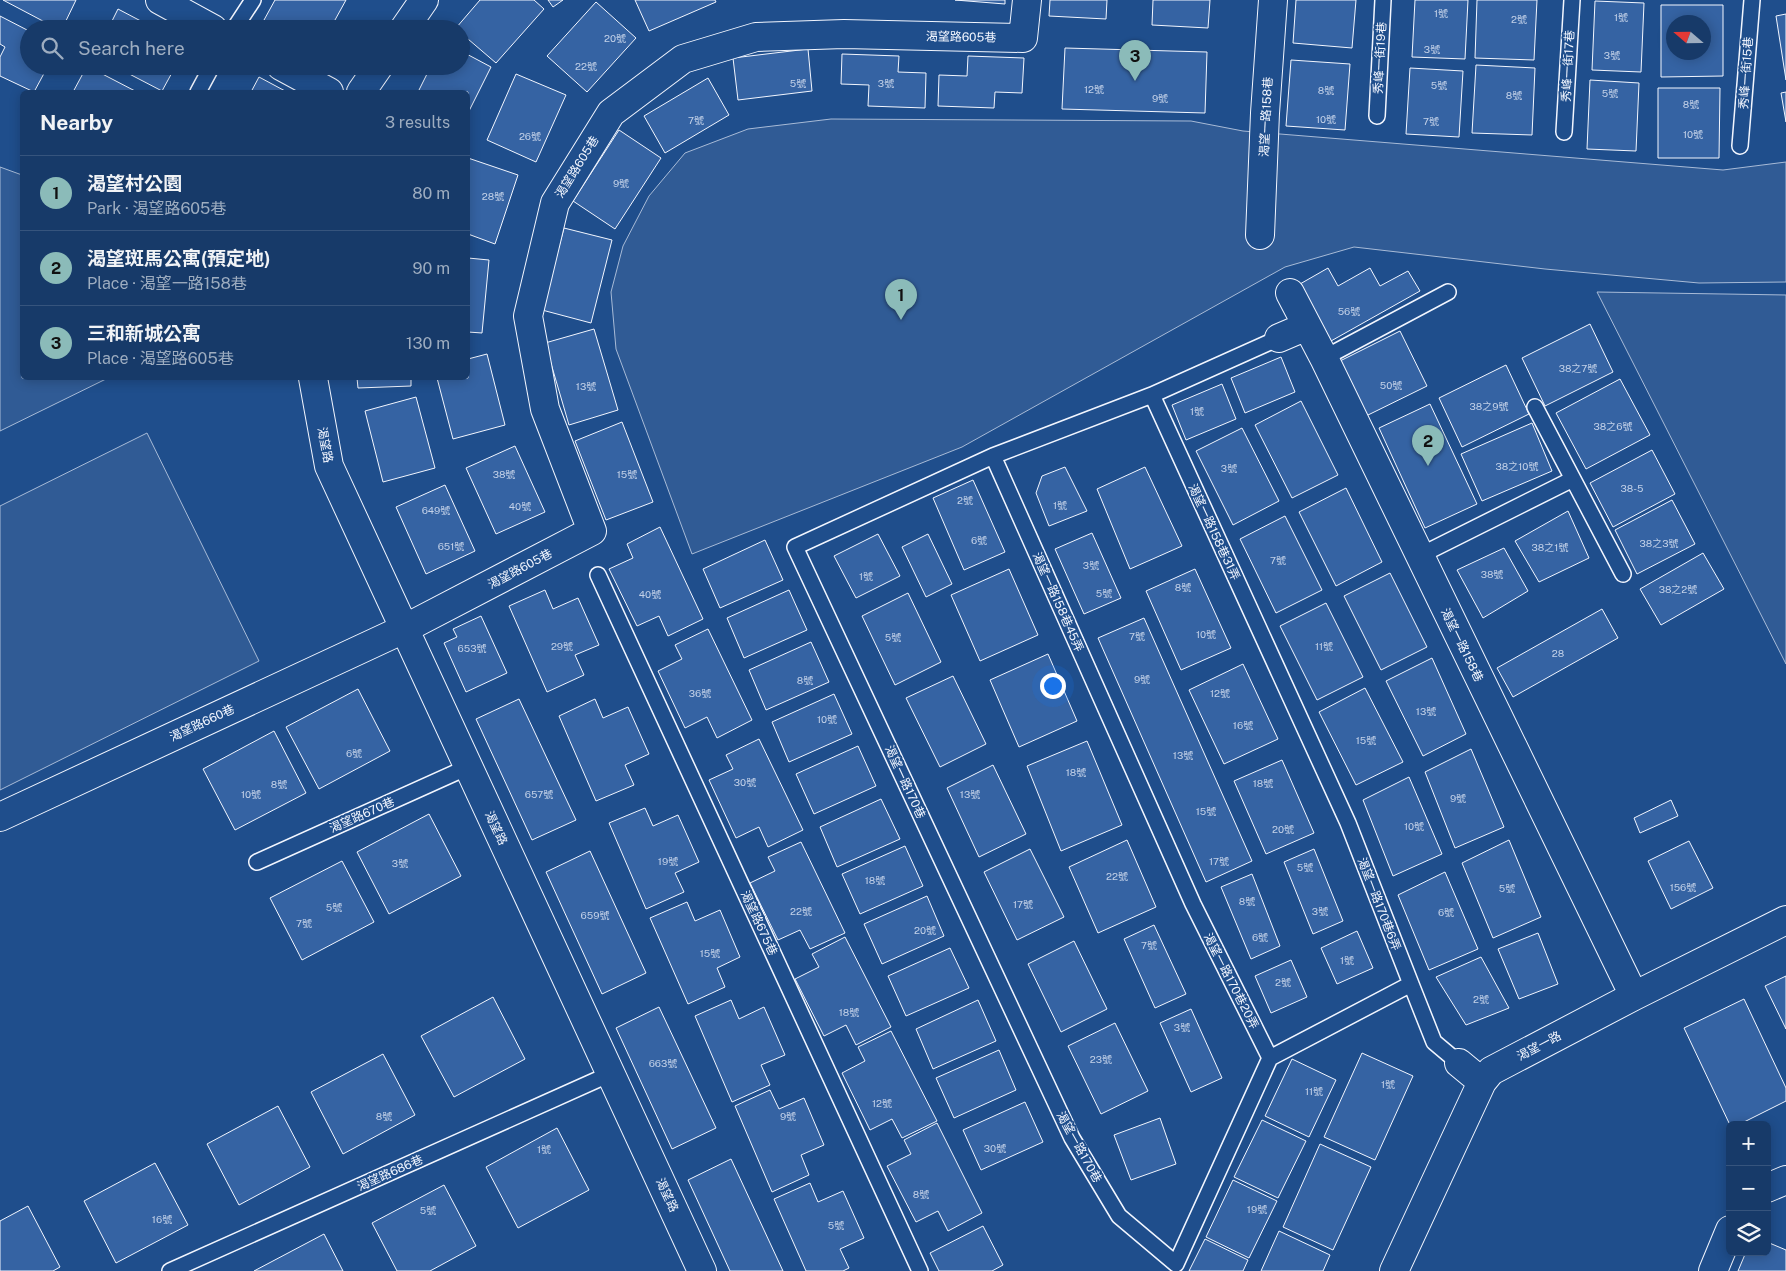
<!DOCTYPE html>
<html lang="en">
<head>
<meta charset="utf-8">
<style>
	:root { --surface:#173a69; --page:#244571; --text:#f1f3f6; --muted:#9eadc0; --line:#36547d; --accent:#8bbbb9 }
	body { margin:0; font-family:"Public Sans","Noto Sans TC",sans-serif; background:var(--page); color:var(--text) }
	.controls { position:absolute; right:15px; bottom:15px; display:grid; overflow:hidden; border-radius:8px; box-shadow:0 2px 12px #0003 }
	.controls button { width:45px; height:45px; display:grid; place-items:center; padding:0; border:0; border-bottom:1px solid var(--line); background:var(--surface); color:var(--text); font:25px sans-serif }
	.compass { position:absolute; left:1666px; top:15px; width:45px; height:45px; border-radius:50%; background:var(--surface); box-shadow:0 2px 12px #0003; rotate:290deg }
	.you { position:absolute; left:1052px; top:685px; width:18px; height:18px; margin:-12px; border:4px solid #fff; border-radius:50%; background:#1a73e8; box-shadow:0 0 0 8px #1a73e833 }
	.badge { display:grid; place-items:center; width:32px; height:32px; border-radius:50%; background:var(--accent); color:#111; font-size:16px; font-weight:700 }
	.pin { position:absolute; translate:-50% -41px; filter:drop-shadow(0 1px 2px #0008) }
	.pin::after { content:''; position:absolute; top:26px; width:18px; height:15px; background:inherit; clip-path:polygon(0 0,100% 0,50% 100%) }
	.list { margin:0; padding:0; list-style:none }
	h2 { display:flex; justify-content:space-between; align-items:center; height:65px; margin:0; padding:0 20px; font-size:21px }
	h2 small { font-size:16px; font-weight:400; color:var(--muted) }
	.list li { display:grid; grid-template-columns:32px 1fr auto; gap:15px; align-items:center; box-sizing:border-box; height:75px; padding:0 20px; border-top:1px solid var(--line) }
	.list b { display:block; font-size:19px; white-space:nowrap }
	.list p { margin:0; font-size:16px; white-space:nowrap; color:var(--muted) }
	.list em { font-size:16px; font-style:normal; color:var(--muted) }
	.icon { flex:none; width:28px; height:28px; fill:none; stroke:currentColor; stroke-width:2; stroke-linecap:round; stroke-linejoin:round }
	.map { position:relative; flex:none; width:1786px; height:1271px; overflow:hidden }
	.search { position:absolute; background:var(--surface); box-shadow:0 2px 12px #0003; left:20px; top:20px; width:450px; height:55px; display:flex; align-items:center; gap:12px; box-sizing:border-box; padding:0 18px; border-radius:28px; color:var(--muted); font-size:19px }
	.panel { position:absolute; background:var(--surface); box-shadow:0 2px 12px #0003; left:20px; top:90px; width:450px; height:290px; border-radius:8px }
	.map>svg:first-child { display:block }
	.built { fill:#305b95; stroke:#a8bbd7 }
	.building { fill:#3563a3; stroke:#f2f6ff; fill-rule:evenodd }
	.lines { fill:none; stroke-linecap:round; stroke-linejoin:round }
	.lane-casing { stroke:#f2f6ff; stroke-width:18 }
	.street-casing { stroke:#f2f6ff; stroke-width:30 }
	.lane { stroke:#1f4e8c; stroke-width:15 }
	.street { stroke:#1f4e8c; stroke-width:28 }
	.labels { text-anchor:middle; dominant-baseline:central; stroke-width:4; stroke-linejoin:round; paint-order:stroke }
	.number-label { font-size:10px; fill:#c3d1e8 }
	.street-label { font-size:12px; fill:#f2f6ff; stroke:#1f4e8c }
</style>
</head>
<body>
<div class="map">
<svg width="1786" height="1271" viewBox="0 0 1786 1271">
	<rect width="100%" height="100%" fill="#1f4e8c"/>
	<!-- built -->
	<path class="built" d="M831,119L1191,121L1243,131L1723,170L1786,162V282L1699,283L1545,269L1354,247L1285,267L962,447L692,554L616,349L611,292L623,246L649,196L685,153L748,129Z
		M0,167L22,175V378H108L0,431Z
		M1597,292L1786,295V664Z
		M147,433L259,661L0,790V506Z"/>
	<!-- building -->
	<path class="building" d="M3,0H76L62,29H58Z
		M275,0H346L330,29H280L264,20Z
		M480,0H534L544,9L496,63L461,33V29L456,28Z
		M548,0H563L553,7Z
		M635,0H715L716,2L649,31Z
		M955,0H1005V4Z
		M1050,0H1107L1106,19L1049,16Z
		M1153,0H1210L1208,28L1152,25Z
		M1296,0H1356L1352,48L1293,43Z
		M1415,0H1468L1465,59L1412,57Z
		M1477,0H1537L1534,60L1475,58Z
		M1595,1L1644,3L1641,72L1592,70Z
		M596,2L636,38L587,92L547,56Z
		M1661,5H1723V76L1661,77ZM1674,22H1704V52H1674Z
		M118,9L156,29H108Z
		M1786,14V80L1776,16Z
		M0,16L29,31V66H48L34,92L0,76V57L5,47L0,44Z
		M1065,48L1207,52L1205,113L1062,109Z
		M808,49L812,91L738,100L733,58Z
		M461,51L491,67L468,113V92H418L431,66H461Z
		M842,54L899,56L898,72L926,73L925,108L868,106L869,85L841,84Z
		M968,56L1024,58L1022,93L995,92L994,108L938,106L939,75L967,76Z
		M1291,60L1350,64L1345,130L1286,126Z
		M1476,65L1535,68L1532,135L1472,133Z
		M87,66L137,92H73Z
		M114,66H169L174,69L162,91Z
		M1410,68L1463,71L1459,137L1406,134Z
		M516,74L566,95L536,162L487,140Z
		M259,77L287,92H251Z
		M708,78L729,115L665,153L644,116Z
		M1590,80L1639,83L1636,151L1587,149Z
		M1658,88H1720L1719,158H1658Z
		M1786,92V122L1781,93Z
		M619,130L661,158L615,229L573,201Z
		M468,158L518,175L495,244L468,234Z
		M564,228L612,240L591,323L542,310Z
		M468,258L489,260L482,333L468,332Z
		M1328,268L1338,286L1370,268L1380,286L1408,271L1420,291L1331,341L1300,284Z
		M1590,324L1613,372L1545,406L1522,358Z
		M594,329L618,410L569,425L545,343Z
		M1400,331L1427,386L1366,416L1340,361Z
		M487,354L505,425L453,439L437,378H468V359Z
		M1281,357L1295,392L1245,413L1231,378Z
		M1506,365L1529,414L1462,447L1439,398Z
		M357,378H411V386L358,388Z
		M1620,379L1650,435L1586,469L1556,413Z
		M1222,384L1236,419L1186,440L1172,405Z
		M416,397L435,468L383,482L365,411Z
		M1301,401L1338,475L1292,498L1255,425Z
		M1430,404L1477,504L1425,528L1379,428Z
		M622,422L653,502L606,520L575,441Z
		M1532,423L1552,471L1482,501L1461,454Z
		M1242,428L1279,501L1233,525L1196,451Z
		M515,446L545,512L496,534L466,468Z
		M1652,450L1675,494L1613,527L1590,483Z
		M1065,467L1087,511L1049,526L1036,493L1042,476Z
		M1145,467L1182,546L1130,569L1097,489Z
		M973,480L1005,552L964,570L933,498Z
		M445,485L475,551L426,574L396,507Z
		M1346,488L1382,562L1336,586L1299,512Z
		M1672,500L1695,544L1637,574L1615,530Z
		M1568,511L1589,558L1539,582L1515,541Z
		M1285,516L1322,590L1276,613L1240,539Z
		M660,527L703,619L668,636L659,616L637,626L609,569L633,558L627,544Z
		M1092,533L1121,598L1084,614L1055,549Z
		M878,534L900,576L856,598L834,556Z
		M928,534L952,584L926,597L902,547Z
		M765,540L783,580L720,608L703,569Z
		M1504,548L1528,591L1483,618L1457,570Z
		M1703,553L1724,589L1661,625L1640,589Z
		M1009,569L1038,635L980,661L951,595Z
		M1195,569L1231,648L1181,670L1146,591Z
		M1390,573L1427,647L1381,670L1344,596Z
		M545,590L553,609L578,598L599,645L575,655L584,675L547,692L509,606Z
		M789,590L807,630L744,658L727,618Z
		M908,593L941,662L895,685L862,616Z
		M1326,603L1363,677L1317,700L1280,626Z
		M1602,609L1618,638L1513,697L1497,668Z
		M481,616L507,673L466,692L444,643L457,637L453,629Z
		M1144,618L1252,861L1206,882L1098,638Z
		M708,629L752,720L717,738L707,717L685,728L658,671L682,659L675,645Z
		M811,642L829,682L766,710L749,670Z
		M1048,654L1077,721L1019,747L990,680Z
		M1432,658L1466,734L1423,756L1386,681Z
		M1243,664L1278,739L1224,764L1189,690Z
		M953,676L986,744L940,767L906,698Z
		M1365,688L1403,762L1356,785L1319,712Z
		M358,689L390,751L319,789L286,727Z
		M834,694L852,734L789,762L772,722Z
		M519,699L576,820L532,840L476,719Z
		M595,699L603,718L628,707L649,754L625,765L634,785L596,801L559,716Z
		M274,731L306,793L235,830L203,769Z
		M759,739L803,830L768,847L759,827L736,838L709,780L733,769L726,755Z
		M1087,741L1122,825L1061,851L1027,766Z
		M858,746L876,786L814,814L796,774Z
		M1471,749L1504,827L1455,848L1425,772Z
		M1282,760L1314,833L1266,854L1234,781Z
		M993,765L1026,834L979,857L947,788Z
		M1409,777L1442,854L1393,876L1363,800Z
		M881,799L900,839L837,867L820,827Z
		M1671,800L1678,816L1640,833L1634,818Z
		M645,808L653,826L678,815L699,862L675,873L684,892L646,909L609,823Z
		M429,814L461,876L389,914L357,852Z
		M1127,840L1156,907L1098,933L1069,867Z
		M1509,840L1541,917L1493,938L1462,863Z
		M1689,841L1713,888L1671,909L1648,861Z
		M801,842L845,933L810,949L800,930L778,940L750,883L775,871L768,857Z
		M905,846L923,886L860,914L842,874Z
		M1030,849L1064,917L1017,940L984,872Z
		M1314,849L1343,921L1313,934L1284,862Z
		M590,851L646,973L602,994L546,872Z
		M342,861L374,922L302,960L270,898Z
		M1445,872L1478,949L1429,970L1398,895Z
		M1252,874L1280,946L1251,959L1221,887Z
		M927,896L944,936L882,964L864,924Z
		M687,902L695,921L720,910L740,957L717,968L725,987L688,1004L650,918Z
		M1154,925L1186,994L1155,1008L1124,939Z
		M1357,931L1373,968L1337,984L1321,948Z
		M1538,933L1558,984L1519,999L1498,949Z
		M845,937L891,1027L856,1045L846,1025L824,1036L795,979L819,967L812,954Z
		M1074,941L1107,1009L1061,1032L1028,964Z
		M950,948L969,988L906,1016L888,976Z
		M1481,957L1509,1008L1466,1025L1436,977Z
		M1291,960L1307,997L1271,1013L1255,976Z
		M1786,976V1029L1765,986Z
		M493,997L525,1059L454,1097L421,1036Z
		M1744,999L1786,1088V1101L1738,1125H1730L1684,1028Z
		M731,1000L739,1019L764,1007L785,1055L761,1065L770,1085L732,1102L695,1016Z
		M978,1000L996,1041L933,1069L916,1029Z
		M659,1007L716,1128L672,1149L616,1028Z
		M1191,1009L1222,1078L1191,1092L1160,1023Z
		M1115,1023L1148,1091L1101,1114L1068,1046Z
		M891,1031L937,1121L902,1138L892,1119L870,1130L842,1073L865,1061L858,1047Z
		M999,1050L1016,1090L954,1118L936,1078Z
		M1362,1053L1413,1076L1375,1160L1324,1137Z
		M383,1054L415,1115L343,1154L311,1092Z
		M1292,1059L1336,1080L1309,1137L1265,1116Z
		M770,1090L779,1109L804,1098L824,1145L801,1155L809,1175L772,1192L735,1106Z
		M1025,1102L1043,1142L981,1170L963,1130Z
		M278,1106L310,1167L239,1205L207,1144Z
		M1160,1118L1176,1164L1131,1180L1114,1135Z
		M1262,1120L1306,1141L1278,1198L1234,1177Z
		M937,1123L982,1213L948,1231L938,1211L916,1222L887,1166L911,1154L904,1140Z
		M557,1128L589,1190L518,1228L486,1167Z
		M1320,1144L1371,1167L1333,1250L1283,1227Z
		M731,1159L783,1271H730L688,1180Z
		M155,1163L188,1225L116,1263L84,1201Z
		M1233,1180L1277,1201L1249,1258L1206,1237Z
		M810,1183L818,1202L843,1191L864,1238L840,1249L849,1268L843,1271H806L774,1199Z
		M444,1185L476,1246L430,1271H397L372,1223Z
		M28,1206L60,1267L53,1271H0V1221Z
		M983,1226L1003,1265L992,1271H939L930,1253Z
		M1279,1231L1330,1255L1323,1271H1261Z
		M324,1234L343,1271H254Z
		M1205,1239L1248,1260L1243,1271H1189Z
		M1767,1242L1786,1250V1271H1738L1746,1252H1767Z"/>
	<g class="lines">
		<!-- lane casing -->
		<g class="lane-casing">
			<path id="lane" d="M234,29L253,0
				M198,92L212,66
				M1377,116L1383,0
				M1564,132L1572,0
				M1740,146L1752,0
				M1279,338L1152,395L1348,823L1411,984
				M1324,358L1448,292
				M1152,395L993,456L1193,904L1270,1058
				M1535,407L1623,574
				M993,456L795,547L1072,1138L1119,1216L1176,1264L1270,1058L1411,984L1434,1042L1459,1063
				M1419,556L1573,479
				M598,575L920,1271
				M257,862L468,767
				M170,1271L610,1074"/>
		</g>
		<!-- street casing -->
		<g class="street-casing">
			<path id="street" d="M160,0L213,29
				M404,29L424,0
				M281,66L329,92
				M361,92L379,66
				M1260,235L1265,113L1273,0
				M1290,293L1324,358L1634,996
				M1279,338L1307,326
				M313,378L329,466L702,1271
				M0,817L404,629L592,531L545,409L528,316L555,203L611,113L683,59L756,37L844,34L1023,38L1027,0
				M1459,1063L1482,1082
				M1767,1188L1786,1180
				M1394,1271L1482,1082L1491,1071L1634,996L1786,920
				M1713,1271L1730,1230"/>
		</g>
		<!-- lane -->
		<use href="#lane" class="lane"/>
		<!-- street -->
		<use href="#street" class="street"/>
	</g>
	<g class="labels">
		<!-- number labels -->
		<g class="number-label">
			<text x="1441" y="13">1號</text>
			<text x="1621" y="17">1號</text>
			<text x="1519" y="19">2號</text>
			<text x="615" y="38">20號</text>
			<text x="1432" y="49">3號</text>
			<text x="1612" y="55">3號</text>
			<text x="586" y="66">22號</text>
			<text x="798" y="83">5號</text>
			<text x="886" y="83">3號</text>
			<text x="1439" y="85">5號</text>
			<text x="1094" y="89">12號</text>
			<text x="1326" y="90">8號</text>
			<text x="1610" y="93">5號</text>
			<text x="1514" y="95">8號</text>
			<text x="1160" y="98">9號</text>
			<text x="1691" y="104">8號</text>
			<text x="1326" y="119">10號</text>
			<text x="696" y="120">7號</text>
			<text x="1431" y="121">7號</text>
			<text x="1693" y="134">10號</text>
			<text x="530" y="136">26號</text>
			<text x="621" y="183">9號</text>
			<text x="493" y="196">28號</text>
			<text x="1349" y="311">56號</text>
			<text x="1578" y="368">38之7號</text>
			<text x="1391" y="385">50號</text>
			<text x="586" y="386">13號</text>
			<text x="1489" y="406">38之9號</text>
			<text x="1197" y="411">1號</text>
			<text x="1613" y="426">38之6號</text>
			<text x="1517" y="466">38之10號</text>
			<text x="1229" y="468">3號</text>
			<text x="504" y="474">38號</text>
			<text x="627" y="474">15號</text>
			<text x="1632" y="488">38-5</text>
			<text x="965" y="500">2號</text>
			<text x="1060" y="505">1號</text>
			<text x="520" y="506">40號</text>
			<text x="436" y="510">649號</text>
			<text x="979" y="540">6號</text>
			<text x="1659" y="543">38之3號</text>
			<text x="451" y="546">651號</text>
			<text x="1550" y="547">38之1號</text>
			<text x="1278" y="560">7號</text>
			<text x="1091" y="565">3號</text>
			<text x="1492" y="574">38號</text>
			<text x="866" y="576">1號</text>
			<text x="1183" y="587">8號</text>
			<text x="1678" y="589">38之2號</text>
			<text x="1104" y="593">5號</text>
			<text x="650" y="594">40號</text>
			<text x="1206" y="634">10號</text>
			<text x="1137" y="636">7號</text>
			<text x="893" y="637">5號</text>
			<text x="562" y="646">29號</text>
			<text x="1324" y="646">11號</text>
			<text x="472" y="648">653號</text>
			<text x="1558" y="653">28</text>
			<text x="1142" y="679">9號</text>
			<text x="805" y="680">8號</text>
			<text x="700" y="693">36號</text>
			<text x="1220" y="693">12號</text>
			<text x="1426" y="711">13號</text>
			<text x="827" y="719">10號</text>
			<text x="1243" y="725">16號</text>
			<text x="1366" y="740">15號</text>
			<text x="354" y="753">6號</text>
			<text x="1183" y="755">13號</text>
			<text x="1076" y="772">18號</text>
			<text x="745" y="782">30號</text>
			<text x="1263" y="783">18號</text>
			<text x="279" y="784">8號</text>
			<text x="251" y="794">10號</text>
			<text x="539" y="794">657號</text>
			<text x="970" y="794">13號</text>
			<text x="1458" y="798">9號</text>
			<text x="1206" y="811">15號</text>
			<text x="1414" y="826">10號</text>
			<text x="1283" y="829">20號</text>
			<text x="668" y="861">19號</text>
			<text x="1219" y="861">17號</text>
			<text x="400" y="863">3號</text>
			<text x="1305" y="867">5號</text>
			<text x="1117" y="876">22號</text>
			<text x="875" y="880">18號</text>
			<text x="1683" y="887">156號</text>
			<text x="1507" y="888">5號</text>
			<text x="1247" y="901">8號</text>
			<text x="1023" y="904">17號</text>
			<text x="334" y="907">5號</text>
			<text x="801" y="911">22號</text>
			<text x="1320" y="911">3號</text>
			<text x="1446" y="912">6號</text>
			<text x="595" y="915">659號</text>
			<text x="304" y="923">7號</text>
			<text x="925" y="930">20號</text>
			<text x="1260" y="937">6號</text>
			<text x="1149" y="945">7號</text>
			<text x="710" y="953">15號</text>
			<text x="1347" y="960">1號</text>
			<text x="1283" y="982">2號</text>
			<text x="1481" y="999">2號</text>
			<text x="849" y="1012">18號</text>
			<text x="1182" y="1027">3號</text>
			<text x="1101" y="1059">23號</text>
			<text x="663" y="1063">663號</text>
			<text x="1388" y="1084">1號</text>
			<text x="1314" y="1091">11號</text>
			<text x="882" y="1103">12號</text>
			<text x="384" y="1116">8號</text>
			<text x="788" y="1116">9號</text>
			<text x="995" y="1148">30號</text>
			<text x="544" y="1149">1號</text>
			<text x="921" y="1194">8號</text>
			<text x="1257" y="1209">19號</text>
			<text x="428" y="1210">5號</text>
			<text x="162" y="1219">16號</text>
			<text x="836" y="1225">5號</text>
		</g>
		<!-- street labels -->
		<g class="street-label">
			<text transform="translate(961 37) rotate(1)">渴望路605巷</text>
			<text transform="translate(1380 58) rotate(-87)">秀峰一街19巷</text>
			<text transform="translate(1568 66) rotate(-87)">秀峰一街17巷</text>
			<text transform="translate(1746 73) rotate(-86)">秀峰一街15巷</text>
			<text transform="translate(1266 117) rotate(-87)">渴望一路158巷</text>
			<text transform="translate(577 167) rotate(-58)">渴望路605巷</text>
			<text transform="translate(325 445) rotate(79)">渴望路</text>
			<text transform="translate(1214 532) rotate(65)">渴望一路158巷31弄</text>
			<text transform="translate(520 569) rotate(-28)">渴望路605巷</text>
			<text transform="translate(1058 602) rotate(66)">渴望一路158巷45弄</text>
			<text transform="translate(1462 645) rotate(64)">渴望一路158巷</text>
			<text transform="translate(202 723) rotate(-25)">渴望路660巷</text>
			<text transform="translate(905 782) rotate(65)">渴望一路170巷</text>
			<text transform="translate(362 815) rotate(-24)">渴望路670巷</text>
			<text transform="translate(496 828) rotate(65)">渴望路</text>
			<text transform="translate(1379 904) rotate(69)">渴望一路170巷6弄</text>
			<text transform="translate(759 923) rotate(65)">渴望路675巷</text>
			<text transform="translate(1231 981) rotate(63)">渴望一路170巷20弄</text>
			<text transform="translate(1539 1046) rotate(-28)">渴望一路</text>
			<text transform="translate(1079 1147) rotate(61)">渴望一路170巷</text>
			<text transform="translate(390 1173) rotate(-24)">渴望路686巷</text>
			<text transform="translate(667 1195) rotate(65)">渴望路</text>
		</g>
	</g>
</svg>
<div class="controls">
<button>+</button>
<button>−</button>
<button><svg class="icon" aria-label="layers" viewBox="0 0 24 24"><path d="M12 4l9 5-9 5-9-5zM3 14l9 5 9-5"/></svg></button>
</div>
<svg class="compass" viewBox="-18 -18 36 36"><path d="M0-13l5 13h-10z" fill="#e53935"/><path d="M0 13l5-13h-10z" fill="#9eadc0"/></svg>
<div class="you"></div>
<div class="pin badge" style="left:901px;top:320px">1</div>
<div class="pin badge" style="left:1428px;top:466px">2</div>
<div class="pin badge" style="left:1135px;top:81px">3</div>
<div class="search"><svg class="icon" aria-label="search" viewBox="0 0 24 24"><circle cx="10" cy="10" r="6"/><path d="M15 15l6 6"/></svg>Search here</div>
<section class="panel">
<h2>Nearby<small>3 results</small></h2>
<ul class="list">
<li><span class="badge">1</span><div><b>渴望村公園</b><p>Park · 渴望路605巷</p></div><em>80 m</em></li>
<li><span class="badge">2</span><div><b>渴望斑馬公寓(預定地)</b><p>Place · 渴望一路158巷</p></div><em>90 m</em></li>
<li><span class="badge">3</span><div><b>三和新城公寓</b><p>Place · 渴望路605巷</p></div><em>130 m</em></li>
</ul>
</section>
</div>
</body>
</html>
